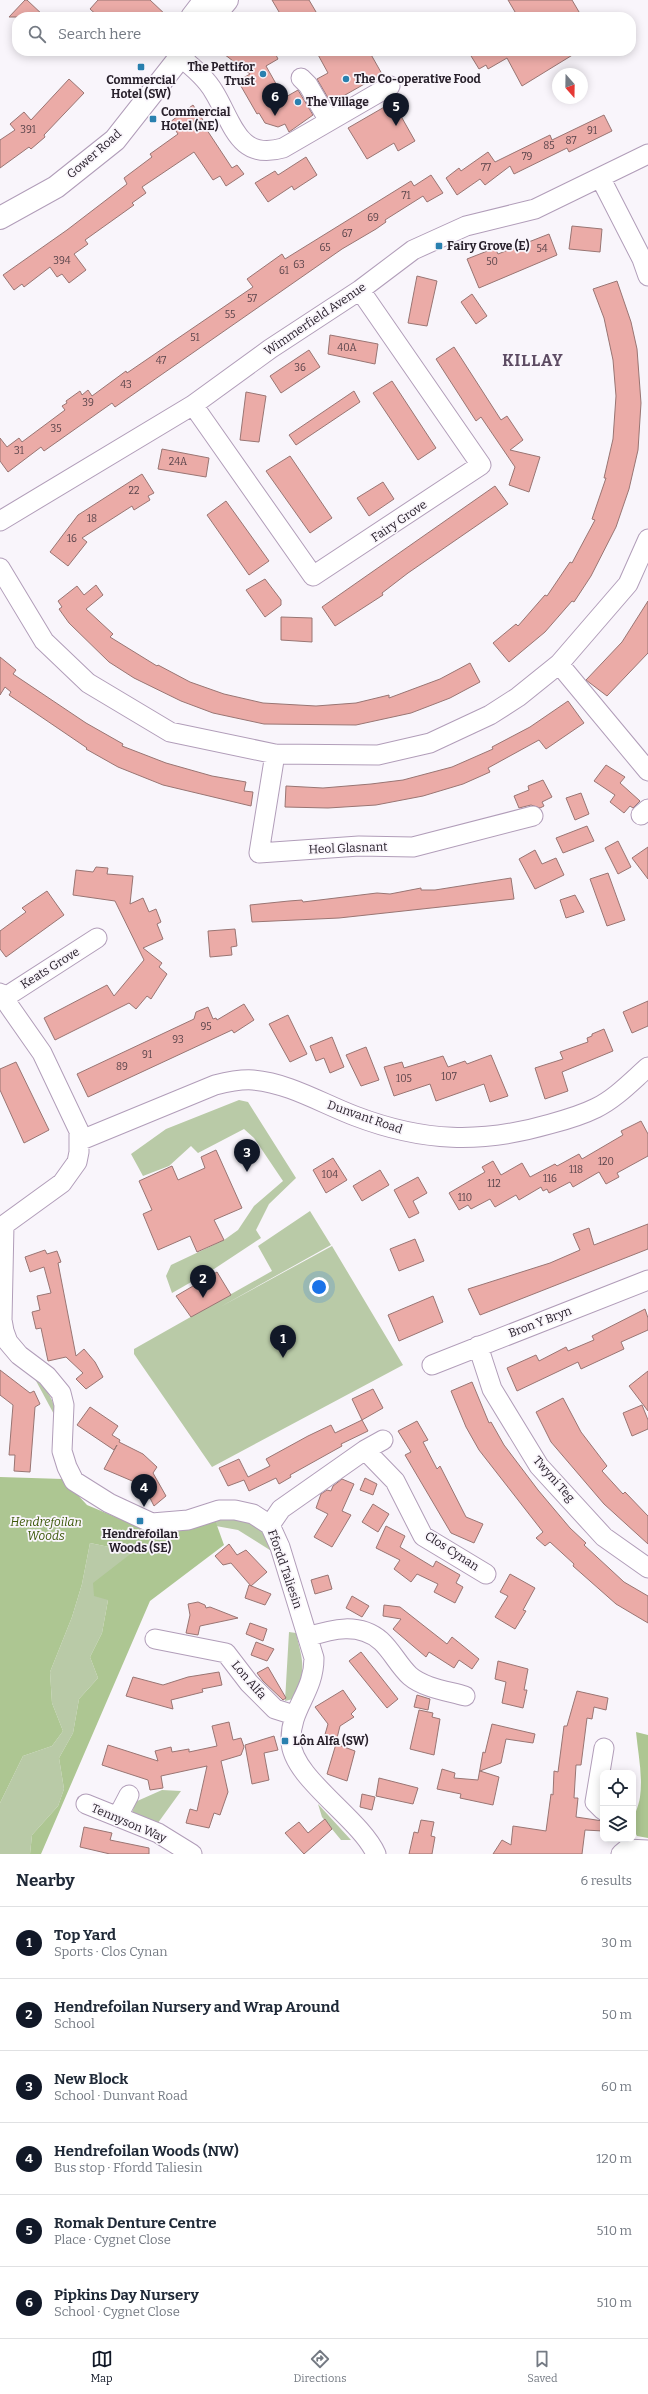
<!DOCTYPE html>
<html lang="en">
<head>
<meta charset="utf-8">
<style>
	:root { --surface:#fff; --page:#f2f2f3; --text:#1f2937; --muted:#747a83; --line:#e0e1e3; --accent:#111827 }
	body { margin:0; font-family:Bitter,serif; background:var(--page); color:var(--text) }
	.controls { position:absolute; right:12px; bottom:12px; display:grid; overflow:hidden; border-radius:8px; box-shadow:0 2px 10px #0003 }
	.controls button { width:36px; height:36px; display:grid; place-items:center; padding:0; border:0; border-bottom:1px solid var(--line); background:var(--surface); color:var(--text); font:20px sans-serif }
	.compass { position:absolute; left:552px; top:68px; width:36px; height:36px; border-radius:50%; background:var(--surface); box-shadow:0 2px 10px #0003; rotate:160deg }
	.you { position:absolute; left:319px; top:1287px; width:14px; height:14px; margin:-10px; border:3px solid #fff; border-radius:50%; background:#1a73e8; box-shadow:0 0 0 6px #1a73e833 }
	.badge { display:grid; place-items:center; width:26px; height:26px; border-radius:50%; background:var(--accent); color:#fff; font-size:13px; font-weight:700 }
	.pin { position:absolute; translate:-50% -33px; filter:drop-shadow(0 1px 2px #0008) }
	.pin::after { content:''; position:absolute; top:21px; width:14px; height:12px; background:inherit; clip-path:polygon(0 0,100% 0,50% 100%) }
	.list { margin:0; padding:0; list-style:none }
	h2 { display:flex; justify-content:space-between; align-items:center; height:52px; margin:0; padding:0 16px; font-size:17px }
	h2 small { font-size:13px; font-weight:400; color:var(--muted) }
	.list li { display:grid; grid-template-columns:26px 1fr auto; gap:12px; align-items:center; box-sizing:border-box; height:72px; padding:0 16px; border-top:1px solid var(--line) }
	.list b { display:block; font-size:15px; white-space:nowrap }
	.list p { margin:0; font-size:13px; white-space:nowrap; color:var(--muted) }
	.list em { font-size:13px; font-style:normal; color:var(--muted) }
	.icon { flex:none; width:22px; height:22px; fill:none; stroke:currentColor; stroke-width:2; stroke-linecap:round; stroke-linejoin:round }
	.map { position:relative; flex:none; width:648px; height:1854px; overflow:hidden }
	.search { position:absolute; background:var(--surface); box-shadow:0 2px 10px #0003; left:12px; right:12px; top:12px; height:44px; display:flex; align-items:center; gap:10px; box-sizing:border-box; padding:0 14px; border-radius:16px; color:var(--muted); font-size:15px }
	.sheet { height:484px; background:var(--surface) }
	nav { display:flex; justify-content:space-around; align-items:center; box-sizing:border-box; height:56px; border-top:1px solid var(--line); background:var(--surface); font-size:11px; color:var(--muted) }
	nav a { display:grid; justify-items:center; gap:2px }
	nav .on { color:var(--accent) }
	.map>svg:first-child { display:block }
	.green { fill:#b9caa7 }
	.forest { fill:#adc692 }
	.building { fill:#ebaba7; stroke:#997573 }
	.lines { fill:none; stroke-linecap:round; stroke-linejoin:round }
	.minor-casing { stroke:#b19db9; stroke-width:21 }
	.major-casing { stroke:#b19db9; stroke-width:24 }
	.minor { stroke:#fff; stroke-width:19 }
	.major { stroke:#fff; stroke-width:22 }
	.poi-dot { fill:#2980af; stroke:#f9f5fb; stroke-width:1.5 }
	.labels { text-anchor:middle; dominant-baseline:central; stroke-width:3.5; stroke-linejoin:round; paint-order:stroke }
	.number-label { font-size:10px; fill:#5a444b }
	.poi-label { font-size:12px; font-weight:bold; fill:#29212c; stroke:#f9f5fb; text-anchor:start }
	.street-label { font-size:12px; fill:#29212c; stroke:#f9f5fb }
	.park-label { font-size:12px; font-style:italic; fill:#3c5809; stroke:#f9f5fb }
	.district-label { font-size:16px; font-weight:bold; letter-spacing:1px; fill:#5d4b63; stroke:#f9f5fb }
</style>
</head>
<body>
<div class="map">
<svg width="648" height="1854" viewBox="0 0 648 1854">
	<rect width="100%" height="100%" fill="#f9f5fb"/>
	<!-- green -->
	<path class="green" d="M239,1100L248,1102L296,1178L269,1204L256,1230L261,1238L214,1269L172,1293L166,1276L171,1265L224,1240L238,1230L254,1206L283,1181L254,1138L244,1129L198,1153L191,1146L169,1166L143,1176L131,1154L166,1129Z
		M310,1211L331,1245L220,1307L332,1246L403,1365L212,1467L134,1354V1349L272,1271L258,1246Z
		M35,1379C48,1390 55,1401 56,1418Z
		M222,1519C254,1520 260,1521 273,1552L238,1530L216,1526L212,1521Z
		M90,1543L133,1552L108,1600L102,1633L90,1657L98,1678L79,1699L73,1733L59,1758L64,1789L58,1806L32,1835L30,1854H0V1803L23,1756L52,1746L63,1731L52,1703L50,1672L72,1617L82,1584Z
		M289,1632L296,1633C303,1662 307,1671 293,1699L285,1701Z
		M162,1790L181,1791L155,1827L132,1814L135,1802Z
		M318,1804L351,1840H341L322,1817Z"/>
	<!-- forest -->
	<path class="forest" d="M0,1477L63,1479L87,1505L149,1531L215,1520L224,1545L150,1601L41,1854H30L32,1835L58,1806L64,1789L59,1758L73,1733L79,1699L98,1678L90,1657L102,1633L108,1600L94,1596L93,1583L133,1552L90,1543L82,1584L72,1617L50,1672L52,1703L63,1731L52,1746L23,1756L0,1803Z
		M636,1732L648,1735V1838L637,1836C628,1821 638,1812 640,1797C643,1775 638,1754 636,1732Z"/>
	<!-- building -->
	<path class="building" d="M25,0H27L45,17H9Z
		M98,0H150L168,17H99L90,9Z
		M272,0H309L319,17H282Z
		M508,0H572L582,17H518Z
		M220,51H274L278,59L266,66L284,98L298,90L313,115L289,132L285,124L278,127L265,123L259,113L257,114L238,81L250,74Z
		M316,51H369L382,74L331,103L317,79L328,73Z
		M468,51H579L522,86L507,58L488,69L486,65L479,69Z
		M69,79L84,93L44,135L45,137L31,149L29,147L0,168V140L15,130L10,124L24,112L31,120Z
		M393,102L415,141L398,151L394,143L367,159L348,128Z
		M193,105L203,120L201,121L232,168L237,165L244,174L226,186L220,176L213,180L194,152L142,187L146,193L132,203L134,205L85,240L88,244L74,254L86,270L69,283L62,274L57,277L50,267L24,287L22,284L14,290L3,275L67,230L127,184L124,178L152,157L150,154L178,134L170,122Z
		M604,115L612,131L569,152L567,148L514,174L510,166L485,185L480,179L457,195L446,178L459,168L461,171L488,152L495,162L550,135L552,140Z
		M306,157L317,175L294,190L292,186L268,202L255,183L275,171L278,175Z
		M431,175L443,193L427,202L423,196L385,220L386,222L376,229L342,249L115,407L112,403L44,451L41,447L8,472L0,461V438L7,447L19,438L22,442L65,410L62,406L67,403L66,401L80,391L82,395L88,390L92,396L126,371L127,373L253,287L247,279L282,254L285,259L411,181L414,186Z
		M572,226L602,229L600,252L569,249Z
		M549,234L557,255L479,288L467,259L495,248L498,254Z
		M417,276L437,281L427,326L408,323Z
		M617,281L631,322L637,349L641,403L638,450L629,489L616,527L591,576L574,602L572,601L545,632L509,662L493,643L516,624L518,626L545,595L547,596L570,562L572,563L595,520L592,519L606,478H604L613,439L616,396L613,360L604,318L593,289Z
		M472,294L487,316L476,324L461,302Z
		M330,335L378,344L375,364L328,354Z
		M454,347L501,420L507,416L523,440L510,450L540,457L529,492L509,485L515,467L481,417L476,421L436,359Z
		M309,350L320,367L281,393L270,376Z
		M392,381L436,448L418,460L373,393Z
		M354,391L360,402L296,445L289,435Z
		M246,392L266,396L259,442L240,440Z
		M162,449L209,458L206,477L158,469Z
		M290,456L332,518L310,533L266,471Z
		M142,474L154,493L148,496L150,500L134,510L132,506L82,538L87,542L68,566L50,552L78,515Z
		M383,482L394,499L369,516L357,498Z
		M495,486L508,504L408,573L382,593L383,595L335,626L322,607Z
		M226,501L269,561L249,575L207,515Z
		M265,579L281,600V605L265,617L246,590Z
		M96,585L103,595L86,609L113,634L110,637L157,666L158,665L190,682L224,694L263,703L316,706L356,703L389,695V698L440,679L470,663L480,682L450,698L411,713L356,725L264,724L213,713L181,701L134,678L109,662L69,623L59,609L62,607L58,601L77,586L84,595Z
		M648,601V653L607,696L586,680L622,642Z
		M281,617L312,618V642L281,640Z
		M0,657L16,670L13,674L86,723L123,744L122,746L166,763L212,776L246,782L244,791L253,792L251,806L163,785L118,767L86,749L87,748L9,695L11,692L5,687L0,695Z
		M568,701L584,723L546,749L539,740L488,768L490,772L463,784L423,796L376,805L328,808L285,807L286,786L323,788L371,784L403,780L452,767L493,749L492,747L530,727Z
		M606,765L625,777L620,783L640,801L633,808L630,806L624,813L610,802L615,795L594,781Z
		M543,780L552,797L542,802L544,806L540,808L531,805L519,808L514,796L529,790L528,786Z
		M581,793L589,814L575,820L566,798Z
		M587,826L594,841L563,853L556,838Z
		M618,841L631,867L618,874L605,848Z
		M648,847V879L632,858Z
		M535,850L542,864L556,858L564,875L535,889L519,859Z
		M96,867L108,868L107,874L133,876L130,904L143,898L149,912L156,909L161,922L157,924L163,939L143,948L162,963L159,967L167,974L151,999L147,996L136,1009L129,1003L55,1040L44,1018L107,985L114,996L144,960L115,901L73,895L76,870L93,872Z
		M608,873L625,920L607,926L590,879Z
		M511,878L514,899L339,918L252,922L250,905L289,901L302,900L303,902L377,893L390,894L421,888V890H435Z
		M47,891L64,915L6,957L0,949V931L26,912L22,908Z
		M575,895L584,912L566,918L560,900Z
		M235,929L237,946L231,947L232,955L210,957L208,931Z
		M648,1001V1026L632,1033L623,1012Z
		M244,1004L254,1020L234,1033L232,1030L88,1097L77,1074L194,1019L196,1012L208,1007L213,1019L216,1018L217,1020Z
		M288,1015L307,1054L290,1062L269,1024Z
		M604,1029L613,1051L562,1072L568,1091L545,1099L535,1068L563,1059L560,1052L588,1042L587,1038L592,1036V1034Z
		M332,1037L344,1067L330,1073L324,1058L316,1061L310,1046Z
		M366,1047L379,1080L361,1086L346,1055Z
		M491,1055L508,1096L490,1102L484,1084L436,1101L430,1084L394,1096L384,1067L402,1062L404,1068L443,1056L448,1067L465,1061L467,1064Z
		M16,1062L49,1130L24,1143L0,1090V1069Z
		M641,1121L648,1134V1156L617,1173L619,1177L606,1184L599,1172L573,1187L570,1182L549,1193L547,1189L543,1191L541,1187L519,1200L516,1195L495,1207L490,1199L471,1209L468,1205L459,1210L449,1193L485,1172L482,1167L493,1161L501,1175L522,1163L530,1177L555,1164L557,1166L579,1154L582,1159L623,1135L621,1131Z
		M216,1150L242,1208L214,1220L224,1240L197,1252L190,1236L158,1250L143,1214L152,1210L139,1181L172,1166L178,1180L205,1168L201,1157Z
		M333,1158L347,1180L326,1193L313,1170Z
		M380,1170L389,1185L362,1201L353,1186Z
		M418,1177L427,1193L413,1201L419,1213L409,1218L394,1190Z
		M648,1224V1249L480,1315L468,1289L550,1263L580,1250L573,1234L589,1228L594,1245Z
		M415,1239L424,1261L399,1271L390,1249Z
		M45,1250L47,1254L57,1251L61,1262L58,1263L76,1356L84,1349L95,1362L103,1377L86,1389L76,1379L83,1373L66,1357L48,1361L41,1328L36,1329L32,1312L40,1310L37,1296L51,1293L44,1267L30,1272L25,1257Z
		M217,1272L231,1295L191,1317L176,1296Z
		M433,1296L443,1322L399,1341L388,1315Z
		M645,1309L648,1318V1330L621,1342L624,1349L581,1369L578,1362L517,1391L507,1368L536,1355L539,1361L566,1347L568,1351L594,1340L592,1336Z
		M0,1370L30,1393L34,1391L40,1404L35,1407L30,1472L14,1471L15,1455H9L13,1405L0,1395Z
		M648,1371V1411L629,1386Z
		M472,1382L489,1423L491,1422L504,1445L538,1490L570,1528L586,1543L584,1545L624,1582L648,1596V1623L616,1604L573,1566L574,1564L550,1542L545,1546L536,1538L543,1532L479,1450L466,1427L451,1391Z
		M373,1389L383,1408L362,1420L352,1399Z
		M563,1398L581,1432L607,1466L602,1471L623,1494L625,1492L648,1516V1544L604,1504L551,1442L536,1412Z
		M642,1405L648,1420V1429L632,1436L623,1413Z
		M90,1407L118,1426L112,1435L120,1440L119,1442L143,1454L157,1467L153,1473L166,1496L154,1506L144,1486L104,1469L117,1445L114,1450L77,1425Z
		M362,1420L368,1431L341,1444L342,1446L290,1475L291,1477L279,1484L276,1478L249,1491L244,1480L228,1486L219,1468L239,1459L248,1477L270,1466L266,1459L308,1436L331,1425L335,1433Z
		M417,1421L428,1440L423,1442L437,1469L440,1466L466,1517L483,1524L474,1543L451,1533L405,1455L411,1452L398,1431Z
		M365,1478L377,1484L373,1495L360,1490Z
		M342,1479L354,1484L342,1511L351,1515L332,1547L314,1537L328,1514L316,1508L321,1494L327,1490L331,1491L333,1486Z
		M373,1504L389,1514L378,1532L362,1522Z
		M386,1526L405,1536L400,1547L433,1567L436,1561L460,1575L456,1583L463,1587L455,1603L434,1592L438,1584L417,1574L411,1582L394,1569L400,1560L376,1548Z
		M229,1544L237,1555L246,1550L267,1572L251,1586L231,1563L223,1565L215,1556Z
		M510,1574L535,1588L523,1610L526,1611L515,1629L495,1617L508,1596L500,1592Z
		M328,1575L332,1589L315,1594L311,1580Z
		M249,1585L271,1594L265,1605L245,1598Z
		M352,1596L369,1606L362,1617L346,1608Z
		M198,1602L205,1605L206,1608L210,1607L238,1618L200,1626L198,1635L186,1633L190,1615L188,1604Z
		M384,1605L400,1607L447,1644L452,1637L479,1659L472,1669L459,1660L454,1668L429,1652L426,1657L393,1629L401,1619L383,1616Z
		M250,1623L267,1629L263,1641L246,1634Z
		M256,1642L274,1649L267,1661L251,1655Z
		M361,1652L398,1699L387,1708L349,1661Z
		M498,1661L528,1669L524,1690H527L523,1708L502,1703L506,1682L495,1679Z
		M268,1667L286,1698L283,1700L263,1681L257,1673Z
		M219,1672L222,1685L202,1689L203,1692L171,1700L173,1709L126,1696L133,1677L163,1685L188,1677Z
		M343,1690L356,1709L351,1714L354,1717L340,1726L336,1742L324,1738L328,1724L315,1707Z
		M577,1691L608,1698L606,1710L594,1707L592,1719L587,1718L581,1765H576L574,1798H578L576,1817L603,1821V1831L585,1830L582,1854H493L502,1840L511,1845L513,1826L546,1831L551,1794L553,1795L554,1771L558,1772L564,1726H567Z
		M417,1695L430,1699L428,1710L414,1707Z
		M419,1710L433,1713L432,1717L440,1719L434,1755L410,1749Z
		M229,1722L233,1740L241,1738L244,1747L241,1755L221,1761L228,1792L220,1815L214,1813L209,1828L186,1823L190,1809L197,1811L207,1766L161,1776L163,1788L150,1790L148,1780L102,1765L108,1745L158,1761L155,1751L171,1747L172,1752L189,1749V1752L217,1746L212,1726Z
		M492,1724L535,1734L533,1743L506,1739L501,1763L480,1771L499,1777L493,1805L460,1798L461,1794L437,1789L442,1769L455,1773L454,1778L478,1780L483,1752L485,1753Z
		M274,1736L278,1750L264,1753L269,1780L252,1784L245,1745Z
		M336,1744L355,1751L347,1781L327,1774Z
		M379,1778L418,1788L413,1804L376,1796Z
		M362,1794L375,1797L372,1810L360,1807Z
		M325,1819L332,1829L304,1854L285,1833L299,1822L308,1833Z
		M421,1820L434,1822L431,1836L435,1837L432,1854H409L414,1832L418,1833Z
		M84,1827L112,1833L110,1840L149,1848V1854H110L80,1847Z"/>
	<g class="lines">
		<!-- minor casing -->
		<g class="minor-casing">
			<path id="minor" d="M180,57C193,67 206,78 214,92C233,123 238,161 283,148L390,86
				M301,78L308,85L329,121
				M601,179L642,259L648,276
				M193,405L313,576L481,465L360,290
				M0,521L193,405L270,349L360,290L413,250L466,226L535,209L648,154
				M0,568L44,641L88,683L170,732L275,754L378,755L430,743L490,715L518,697L559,664L628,584L648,539
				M559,664L648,771
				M275,754L259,853L359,846L413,847L533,816
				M641,815L648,809
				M0,993L42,1053L79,1131V1152L77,1162L62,1183L4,1225L2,1320L4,1331L8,1342L19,1355L47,1376L61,1393L64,1405L62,1451L67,1467L74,1481L109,1503L152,1523L188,1520L219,1510H235L253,1514L270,1525L280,1547L314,1658C314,1693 290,1708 291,1741C291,1777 360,1818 376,1854
				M4,998L97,938
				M79,1141L215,1085C227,1082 240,1079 253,1080C289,1083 323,1104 355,1116C423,1142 481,1144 550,1124C565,1120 582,1115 596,1108C615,1099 632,1081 648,1067
				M478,1346L492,1389L539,1466L604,1537L648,1568
				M432,1365L648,1280
				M365,1450L395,1481L423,1536L486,1574
				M270,1525L281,1509L365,1450L383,1440
				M308,1637C332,1629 359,1622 381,1641C392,1651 399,1666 410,1676C424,1688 448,1691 465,1696
				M155,1639L226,1653L249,1683L275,1709L294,1715
				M86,1804L158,1833L192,1854
				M603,1810L595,1802L604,1748
				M118,1816L129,1795
				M621,1854L627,1849L648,1850"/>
		</g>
		<!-- major casing -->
		<g class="major-casing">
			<path id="major" d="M192,17L205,0
				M213,17L227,0
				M0,218L56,187L115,140L185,51"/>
		</g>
		<!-- minor -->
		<use href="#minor" class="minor"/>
		<!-- major -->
		<use href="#major" class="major"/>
	</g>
	<!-- markers -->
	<g class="poi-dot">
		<rect x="137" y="63" width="8" height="8" rx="2"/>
		<circle cx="263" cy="74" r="4"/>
		<circle cx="346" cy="79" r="4"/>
		<circle cx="298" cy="102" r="4"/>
		<rect x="149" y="115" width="8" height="8" rx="2"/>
		<rect x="435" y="242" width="8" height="8" rx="2"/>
		<rect x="136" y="1517" width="8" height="8" rx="2"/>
		<rect x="281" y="1737" width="8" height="8" rx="2"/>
	</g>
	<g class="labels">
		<!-- number labels -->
		<g class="number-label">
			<text x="28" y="130">391</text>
			<text x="592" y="131">91</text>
			<text x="571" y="141">87</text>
			<text x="549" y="146">85</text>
			<text x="527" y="157">79</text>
			<text x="486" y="168">77</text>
			<text x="406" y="196">71</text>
			<text x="373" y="218">69</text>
			<text x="347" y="234">67</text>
			<text x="325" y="248">65</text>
			<text x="542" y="249">54</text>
			<text x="62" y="261">394</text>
			<text x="492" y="262">50</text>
			<text x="299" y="265">63</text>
			<text x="284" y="271">61</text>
			<text x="252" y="299">57</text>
			<text x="230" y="315">55</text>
			<text x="195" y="338">51</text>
			<text x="347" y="348">40A</text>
			<text x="161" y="361">47</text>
			<text x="300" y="368">36</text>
			<text x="126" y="385">43</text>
			<text x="88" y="403">39</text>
			<text x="56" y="429">35</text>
			<text x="19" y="451">31</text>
			<text x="178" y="462">24A</text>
			<text x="134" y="491">22</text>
			<text x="92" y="519">18</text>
			<text x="72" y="539">16</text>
			<text x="206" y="1027">95</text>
			<text x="178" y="1040">93</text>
			<text x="147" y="1055">91</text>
			<text x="122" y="1067">89</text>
			<text x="449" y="1077">107</text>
			<text x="404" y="1079">105</text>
			<text x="606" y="1162">120</text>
			<text x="576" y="1170">118</text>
			<text x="330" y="1175">104</text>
			<text x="550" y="1179">116</text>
			<text x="494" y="1184">112</text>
			<text x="465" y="1198">110</text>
		</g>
		<!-- poi labels -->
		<g class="poi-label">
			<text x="255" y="67" text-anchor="end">The Pettifor<tspan x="255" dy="14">Trust</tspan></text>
			<text x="354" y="79">The Co-operative Food</text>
			<text x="141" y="80" text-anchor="middle">Commercial<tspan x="141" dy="14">Hotel (SW)</tspan></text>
			<text x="306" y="102">The Village</text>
			<text x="161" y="112">Commercial<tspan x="161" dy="14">Hotel (NE)</tspan></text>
			<text x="447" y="246">Fairy Grove (E)</text>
			<text x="140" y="1534" text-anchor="middle">Hendrefoilan<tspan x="140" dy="14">Woods (SE)</tspan></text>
			<text x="293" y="1741">Lôn Alfa (SW)</text>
		</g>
		<!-- street labels -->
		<g class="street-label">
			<text transform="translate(94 154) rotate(-41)">Gower Road</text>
			<text transform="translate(315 319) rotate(-34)">Wimmerfield Avenue</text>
			<text transform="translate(399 521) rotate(-34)">Fairy Grove</text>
			<text transform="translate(348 848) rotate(-2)">Heol Glasnant</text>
			<text transform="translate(50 968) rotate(-32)">Keats Grove</text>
			<text transform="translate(365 1117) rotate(19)">Dunvant Road</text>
			<text transform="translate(540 1322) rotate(-21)">Bron Y Bryn</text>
			<text transform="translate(554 1479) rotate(49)">Twyni Teg</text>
			<text transform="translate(452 1551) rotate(33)">Clos Cynan</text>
			<text transform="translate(285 1569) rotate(71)">Ffordd Taliesin</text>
			<text transform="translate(249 1680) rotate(49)">Lon Alfa</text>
			<text transform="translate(129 1823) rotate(23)">Tennyson Way</text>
		</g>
		<!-- park labels -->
		<g class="park-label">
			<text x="46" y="1522">Hendrefoilan<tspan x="46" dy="14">Woods</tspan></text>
		</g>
		<!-- district labels -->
		<g class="district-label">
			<text x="533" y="360">KILLAY</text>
		</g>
	</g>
</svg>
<div class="controls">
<button><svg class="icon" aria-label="locate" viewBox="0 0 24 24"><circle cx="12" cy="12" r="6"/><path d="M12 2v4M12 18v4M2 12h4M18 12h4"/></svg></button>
<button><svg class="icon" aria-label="layers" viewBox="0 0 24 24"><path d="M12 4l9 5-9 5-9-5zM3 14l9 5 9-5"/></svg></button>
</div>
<svg class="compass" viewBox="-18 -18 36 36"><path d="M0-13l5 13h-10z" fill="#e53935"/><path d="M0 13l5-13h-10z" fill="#747a83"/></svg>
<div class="you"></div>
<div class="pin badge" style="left:283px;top:1358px">1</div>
<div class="pin badge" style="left:203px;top:1298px">2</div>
<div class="pin badge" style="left:247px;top:1172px">3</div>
<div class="pin badge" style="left:144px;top:1507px">4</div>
<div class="pin badge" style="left:396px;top:126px">5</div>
<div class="pin badge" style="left:275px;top:116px">6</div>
<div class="search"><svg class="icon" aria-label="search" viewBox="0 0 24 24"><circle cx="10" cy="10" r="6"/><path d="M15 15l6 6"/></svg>Search here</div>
</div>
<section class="sheet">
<h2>Nearby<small>6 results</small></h2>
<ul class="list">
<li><span class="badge">1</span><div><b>Top Yard</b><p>Sports · Clos Cynan</p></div><em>30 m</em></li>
<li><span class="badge">2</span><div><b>Hendrefoilan Nursery and Wrap Around</b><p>School</p></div><em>50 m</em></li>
<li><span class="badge">3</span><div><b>New Block</b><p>School · Dunvant Road</p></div><em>60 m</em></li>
<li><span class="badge">4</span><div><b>Hendrefoilan Woods (NW)</b><p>Bus stop · Ffordd Taliesin</p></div><em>120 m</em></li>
<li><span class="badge">5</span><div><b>Romak Denture Centre</b><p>Place · Cygnet Close</p></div><em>510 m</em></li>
<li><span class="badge">6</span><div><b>Pipkins Day Nursery</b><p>School · Cygnet Close</p></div><em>510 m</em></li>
</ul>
</section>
<nav>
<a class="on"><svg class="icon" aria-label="map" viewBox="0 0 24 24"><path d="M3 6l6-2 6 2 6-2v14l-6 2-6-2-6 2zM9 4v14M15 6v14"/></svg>Map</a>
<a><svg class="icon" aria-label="directions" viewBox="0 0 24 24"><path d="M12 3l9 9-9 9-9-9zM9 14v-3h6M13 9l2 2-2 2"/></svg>Directions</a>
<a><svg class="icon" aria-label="saved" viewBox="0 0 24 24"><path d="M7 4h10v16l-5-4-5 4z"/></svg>Saved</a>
</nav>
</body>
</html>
